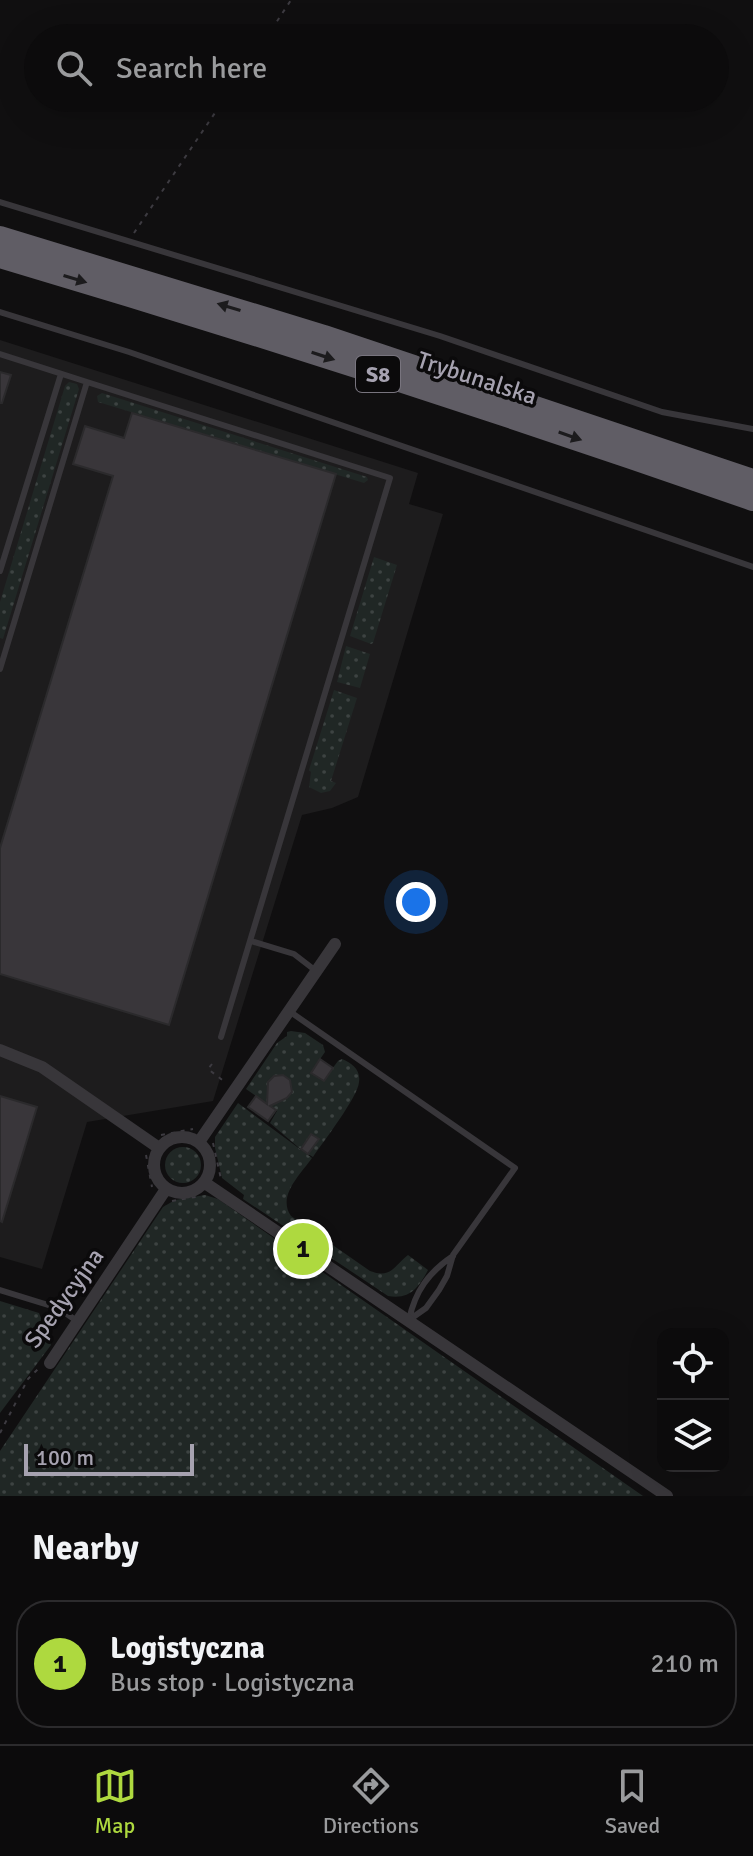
<!DOCTYPE html>
<html lang="en">
<head>
<meta charset="utf-8">
<style>
	:root { --surface:#0c0b0c; --page:#151415; --text:#f1f3f6; --muted:#9a9b9d; --line:#2c2b2d; --accent:#aed93f }
	body { margin:0; font-family:Signika,sans-serif; background:var(--page); color:var(--text) }
	.controls { position:absolute; right:24px; bottom:24px; display:grid; overflow:hidden; border-radius:16px; box-shadow:0 8px 32px #0002 }
	.controls button { width:72px; height:72px; display:grid; place-items:center; padding:0; border:0; border-bottom:2px solid var(--line); background:var(--surface); color:var(--text); font:40px sans-serif }
	.scale { position:absolute; left:24px; bottom:20px; width:170px; box-sizing:border-box; padding-left:8px; border:4px solid #a6a2b0; border-top:0; font-size:22px; line-height:28px; white-space:nowrap; color:#a6a2b0; -webkit-text-stroke:6px #0b0a0b; paint-order:stroke }
	.you { position:absolute; left:416px; top:902px; width:28px; height:28px; margin:-20px; border:6px solid #fff; border-radius:50%; background:#1a73e8; box-shadow:0 0 0 12px #1a73e833 }
	.badge { display:grid; place-items:center; width:52px; height:52px; border-radius:50%; background:var(--accent); color:#111; font-size:26px; font-weight:700 }
	.pin { position:absolute; translate:-50% -50%; border:4px solid #fff; box-shadow:0 2px 8px #0006 }
	.list { margin:0; padding:0; list-style:none }
	h2 { display:flex; justify-content:space-between; align-items:center; height:104px; margin:0; padding:0 32px; font-size:34px }
	h2 small { font-size:26px; font-weight:400; color:var(--muted) }
	.list li { display:grid; grid-template-columns:52px 1fr auto; gap:24px; align-items:center; box-sizing:border-box; height:128px; margin:0 16px 16px; padding:0 16px; border:2px solid var(--line); border-radius:32px }
	.list b { display:block; font-size:30px; white-space:nowrap }
	.list p { margin:0; font-size:26px; white-space:nowrap; color:var(--muted) }
	.list em { font-size:26px; font-style:normal; color:var(--muted) }
	.icon { flex:none; width:44px; height:44px; fill:none; stroke:currentColor; stroke-width:2; stroke-linecap:round; stroke-linejoin:round }
	.map { position:relative; flex:none; width:753px; height:1496px; overflow:hidden }
	.search { position:absolute; background:var(--surface); box-shadow:0 8px 32px #0002; left:24px; right:24px; top:24px; height:88px; display:flex; align-items:center; gap:20px; box-sizing:border-box; padding:0 28px; border-radius:44px; color:var(--muted); font-size:30px }
	.sheet { height:248px; background:var(--surface) }
	nav { display:flex; justify-content:space-around; align-items:center; box-sizing:border-box; height:112px; border-top:2px solid var(--line); background:var(--surface); font-size:22px; color:var(--muted) }
	nav a { display:grid; justify-items:center; gap:4px }
	nav .on { color:var(--accent) }
	.map>svg:first-child { display:block }
	.built { fill:#1d1c1d }
	.grass { fill:url(#grass-dots) }
	.building { fill:#39363a; stroke:#2b2a2c; stroke-width:2 }
	.lines { fill:none; stroke-linecap:round; stroke-linejoin:round }
	.path { stroke:#3d3b41; stroke-width:2; stroke-dasharray:4 6; stroke-linecap:butt }
	.service { stroke:#38363a; stroke-width:6 }
	.minor { stroke:#38363a; stroke-width:12 }
	.motorway { stroke:#605d65; stroke-width:22 }
	.oneway { fill:#1c1b1d }
	.labels { text-anchor:middle; dominant-baseline:central; stroke-width:7; stroke-linejoin:round; paint-order:stroke }
	.shield { fill:#0b0a0b; stroke:#78747e; stroke-width:2 }
	.shield-label { font-size:22px; font-weight:bold; fill:#a6a2b0 }
	.street-label { font-size:24px; fill:#a6a2b0; stroke:#0b0a0b }
</style>
</head>
<body>
<div class="map">
<svg width="753" height="1496" viewBox="0 0 753 1496">
	<defs>
		<pattern id="grass-dots" width="8" height="8" patternUnits="userSpaceOnUse" patternTransform="scale(2)"><rect width="8" height="8" fill="#202725"/><path d="M2 2h.1M6 6h.1" fill="none" stroke="#3d4342" stroke-width="1.8" stroke-linecap="round"/></pattern>
	</defs>
	<rect width="100%" height="100%" fill="#100f10"/>
	<!-- built -->
	<path class="built" d="M0,340L418,473L409,504L443,514L358,797L332,808L302,815L213,1101L87,1122L42,1269L0,1257Z"/>
	<!-- grass -->
	<path class="grass" d="M69,382L77,384L79,389L3,639L0,638V602L65,386Z
		M102,393L367,477L368,480L364,483L98,402L97,396Z
		M374,557L397,565L373,643L371,644L350,636Z
		M346,646L370,654L360,688L337,682Z
		M334,690L357,698L331,781L336,783L330,791L321,793L309,787L311,772L309,770Z
		M291,1031L305,1033L323,1045L325,1052L311,1072L323,1081L338,1061L342,1059C352,1063 361,1070 359,1082C358,1097 323,1142 313,1157L308,1154L318,1139L311,1134L301,1149L298,1147L270,1123L277,1111L246,1089L277,1043L287,1036V1032Z
		M238,1103L312,1158C300,1175 277,1196 291,1216L370,1271C391,1279 394,1266 408,1255L428,1270C419,1287 410,1300 388,1296L243,1199L244,1195L222,1178L215,1148V1137Z
		M165 1165a18 18 0 1 1 36 0a18 18 0 1 1-36 0Z
		M205,1195L218,1199L643,1496H0V1451L163,1207L175,1200Z
		M0,1301L39,1313L51,1345L0,1413Z"/>
	<!-- building -->
	<path class="building" d="M0,372L11,375L2,403H0Z
		M132,413L336,474L169,1025L0,974V848L113,476L73,464L85,426L124,438Z
		M320,1059L333,1068L324,1081L311,1073Z
		M283,1075L290,1080L292,1092L287,1098L270,1106L276,1110L268,1121L248,1107L256,1096L267,1104L268,1082L274,1076Z
		M0,1096L37,1107L2,1222L0,1221Z
		M311,1134L319,1139L308,1154L301,1149Z"/>
	<g class="lines">
		<!-- path -->
		<path class="path" d="M266,38L291,0
			M134,233L225,98
			M212,1064L208,1069L225,1082
			M161,1135L193,1129
			M213,1143L221,1179
			M146,1155L152,1187
			M172,1201L201,1196
			M0,1433L28,1379L38,1369"/>
		<!-- service -->
		<path class="service" d="M0,202L440,336L662,412L753,429
			M0,312L129,352L753,567
			M0,354L87,382
			M0,571L61,374
			M0,669L87,382L390,478L221,1037
			M251,941L294,954L316,971
			M289,1011L515,1168L453,1255L447,1276L439,1290L426,1308L409,1320
			M0,1290L58,1308L77,1321
			M409,1320C415,1291 429,1272 453,1256"/>
		<!-- minor -->
		<path class="minor" d="M0,1050L42,1067L159,1148
			M154 1165a28 28 0 1 1 56 0a28 28 0 1 1-56 0Z
			M199,1142L335,944
			M205,1183L667,1496
			M50,1363L166,1189"/>
		<!-- motorway -->
		<path class="motorway" d="M0,237L324,336L753,480
			M0,257C253,332 504,413 753,500"/>
	</g>
	<!-- one-way arrows -->
	<defs><path id="oneway-solid" d="M-6-.8H1V-3.2L6.5 0L1 3.2V.8H-6Z" transform="scale(2)"/></defs>
	<g class="oneway">
		<use href="#oneway-solid" transform="translate(75 279) rotate(17)"/>
		<use href="#oneway-solid" transform="translate(229 307) rotate(-163)"/>
		<use href="#oneway-solid" transform="translate(323 356) rotate(18)"/>
		<use href="#oneway-solid" transform="translate(570 436) rotate(19)"/>
	</g>
	<g class="labels">
		<!-- shield labels -->
		<rect class="shield" x="356" y="356" width="44" height="36" rx="6"/>
		<g class="shield-label">
			<text x="378" y="374">S8</text>
		</g>
		<!-- street labels -->
		<g class="street-label">
			<text transform="translate(477 378) rotate(18)">Trybunalska</text>
			<text transform="translate(64 1298) rotate(-54)">Spedycyjna</text>
		</g>
	</g>
</svg>
<div class="controls">
<button><svg class="icon" aria-label="locate" viewBox="0 0 24 24"><circle cx="12" cy="12" r="6"/><path d="M12 2v4M12 18v4M2 12h4M18 12h4"/></svg></button>
<button><svg class="icon" aria-label="layers" viewBox="0 0 24 24"><path d="M12 4l9 5-9 5-9-5zM3 14l9 5 9-5"/></svg></button>
</div>
<div class="scale">100 m</div>
<div class="you"></div>
<div class="pin badge" style="left:303px;top:1249px">1</div>
<div class="search"><svg class="icon" aria-label="search" viewBox="0 0 24 24"><circle cx="10" cy="10" r="6"/><path d="M15 15l6 6"/></svg>Search here</div>
</div>
<section class="sheet">
<h2>Nearby<small></small></h2>
<ul class="list">
<li><span class="badge">1</span><div><b>Logistyczna</b><p>Bus stop · Logistyczna</p></div><em>210 m</em></li>
</ul>
</section>
<nav>
<a class="on"><svg class="icon" aria-label="map" viewBox="0 0 24 24"><path d="M3 6l6-2 6 2 6-2v14l-6 2-6-2-6 2zM9 4v14M15 6v14"/></svg>Map</a>
<a><svg class="icon" aria-label="directions" viewBox="0 0 24 24"><path d="M12 3l9 9-9 9-9-9zM9 14v-3h6M13 9l2 2-2 2"/></svg>Directions</a>
<a><svg class="icon" aria-label="saved" viewBox="0 0 24 24"><path d="M7 4h10v16l-5-4-5 4z"/></svg>Saved</a>
</nav>
</body>
</html>
